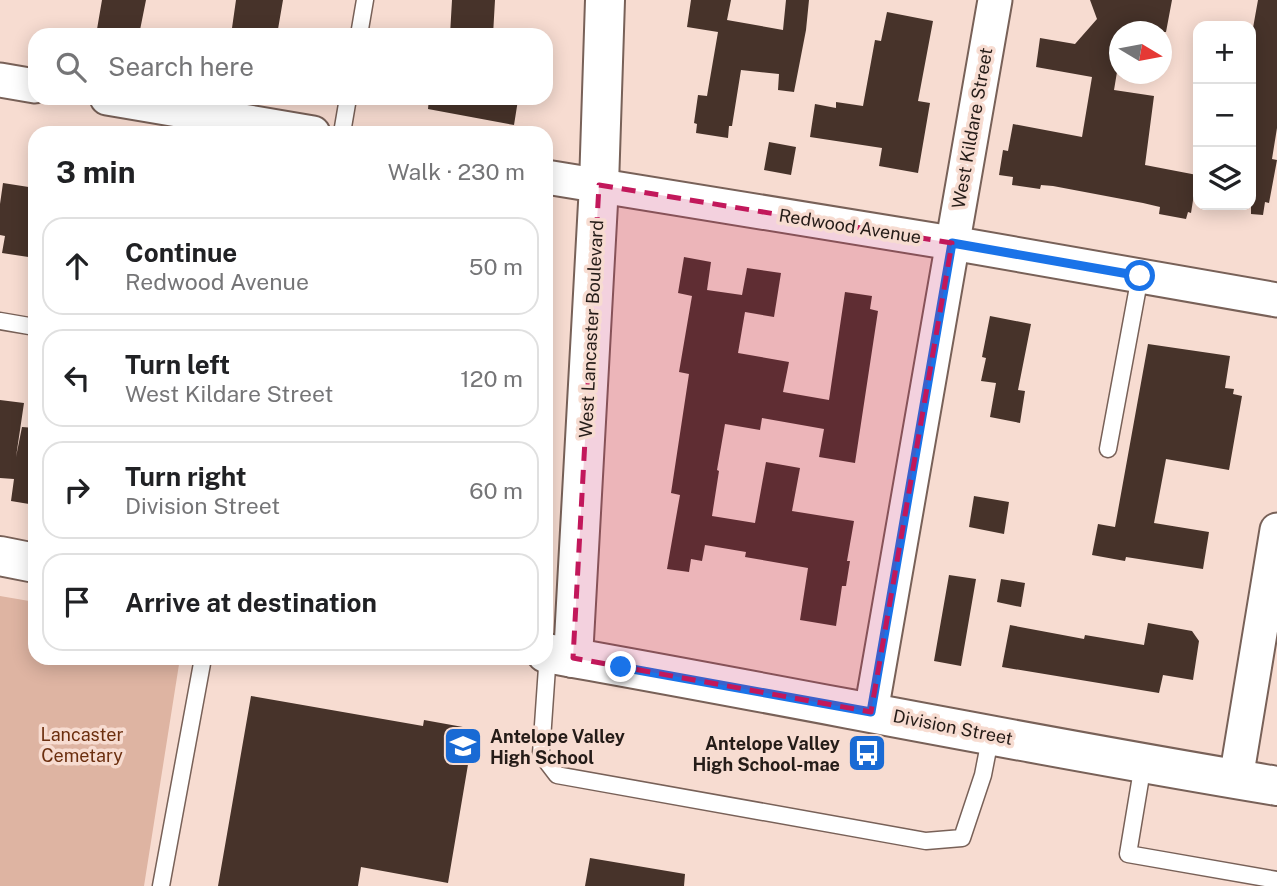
<!DOCTYPE html>
<html lang="en">
<head>
<meta charset="utf-8">
<style>
	:root { --surface:#fff; --page:#f6f6f6; --text:#202124; --muted:#757577; --line:#e0e0e0 }
	body { margin:0; font-family:"Public Sans",sans-serif; background:var(--page); color:var(--text) }
	.controls { position:absolute; right:21px; top:21px; display:grid; overflow:hidden; border-radius:14px; box-shadow:0 4px 18px #0003 }
	.controls button { width:63px; height:63px; display:grid; place-items:center; padding:0; border:0; border-bottom:2px solid var(--line); background:var(--surface); color:var(--text); font:35px sans-serif }
	.compass { position:absolute; left:1109px; top:21px; width:63px; height:63px; border-radius:50%; background:var(--surface); box-shadow:0 4px 18px #0003; rotate:100deg }
	.stop { position:absolute; width:21px; height:21px; margin:-16px; border:5px solid #1a73e8; border-radius:50%; background:#fff }
	.stop.end { background:#1a73e8; border-color:#fff; box-shadow:0 2px 7px #0008 }
	.list { margin:0; padding:0; list-style:none }
	h2 { display:flex; justify-content:space-between; align-items:center; height:91px; margin:0; padding:0 28px; font-size:30px }
	h2 small { font-size:23px; font-weight:400; color:var(--muted) }
	.list li { display:grid; grid-template-columns:46px 1fr auto; gap:21px; align-items:center; box-sizing:border-box; height:98px; margin:0 14px 14px; padding:0 14px; border:2px solid var(--line); border-radius:21px }
	.list b { display:block; font-size:26px; white-space:nowrap }
	.list p { margin:0; font-size:23px; white-space:nowrap; color:var(--muted) }
	.list em { font-size:23px; font-style:normal; color:var(--muted) }
	.icon { flex:none; width:38px; height:38px; fill:none; stroke:currentColor; stroke-width:2; stroke-linecap:round; stroke-linejoin:round }
	.map { position:relative; flex:none; width:1277px; height:886px; overflow:hidden }
	.search { position:absolute; background:var(--surface); box-shadow:0 4px 18px #0003; left:28px; top:28px; width:525px; height:77px; display:flex; align-items:center; gap:18px; box-sizing:border-box; padding:0 24px; border-radius:21px; color:var(--muted); font-size:26px }
	.panel { position:absolute; background:var(--surface); box-shadow:0 4px 18px #0003; left:28px; top:126px; width:525px; height:539px; border-radius:21px }
	.map>svg:first-child { display:block }
	.green { fill:#deb4a2 }
	.building { fill:#47332a }
	.lines { fill:none; stroke-linecap:round; stroke-linejoin:round }
	.service-casing { stroke:#786158; stroke-width:19 }
	.minor-casing { stroke:#786158; stroke-width:37 }
	.tertiary-casing { stroke:#786158; stroke-width:42 }
	.secondary-casing { stroke:#786158; stroke-width:42 }
	.service { stroke:#fff; stroke-width:16 }
	.minor { stroke:#fff; stroke-width:33 }
	.tertiary { stroke:#fff; stroke-width:38 }
	.secondary { stroke:#fff; stroke-width:38 }
	.route { stroke:#1a73e8; stroke-width:9 }
	.marked { fill:#c2185b; fill-opacity:0.2; stroke:#c2185b; stroke-width:5; stroke-dasharray:14 9; stroke-linejoin:round }
	.labels { text-anchor:middle; dominant-baseline:central; stroke-width:7; stroke-linejoin:round; paint-order:stroke }
	.street-label { font-size:18px; fill:#251c18; stroke:#f7dcd1 }
	.park-label { font-size:18px; fill:#6c2f0f; stroke:#f7dcd1 }
	.poi-label { font-size:18px; font-weight:bold; fill:#251c18; stroke:#f7dcd1; text-anchor:start }
</style>
</head>
<body>
<div class="map">
<svg width="1277" height="886" viewBox="0 0 1277 886">
	<rect width="100%" height="100%" fill="#f7dcd1"/>
	<!-- green -->
	<path class="green" d="M0,596L35,602V658H180L144,886H0Z"/>
	<!-- building -->
	<path class="building" d="M102,0H146L139,35H96Z
		M236,0H283L277,35H231Z
		M452,0H495L493,35H450Z
		M691,0H731L727,20L783,30L786,0H809L806,30L794,92L778,90L779,74L741,70L732,126H729L728,138L696,133L697,124L694,123L698,95L707,96L718,32L687,27Z
		M1090,0H1172L1166,32H1119V60L1114,90L1154,96L1145,165L1197,175L1191,213L1188,212L1186,219L1159,214L1160,207L1143,203L1053,186L1041,185L1040,189L1012,185L1013,177L999,175L1003,150L1008,151L1013,124L1082,137L1092,77L1036,67L1040,38L1075,44L1097,19Z
		M1258,0H1277V128L1272,159L1277,160L1269,203L1265,202L1263,215L1251,214V134L1256,104L1251,103V39Z
		M887,12L933,21L918,101L930,103L918,173L879,166L882,148L810,137L815,104L836,108V102L863,106L875,40L881,41Z
		M429,98H507L518,100L514,125L428,109Z
		M769,142L796,147L791,175L764,170Z
		M3,183L35,188V258L2,253L5,236L0,235V204Z
		M684,257L711,262L707,290L742,295L747,268L781,273L774,317L745,312L738,353L789,362L783,392L829,400L845,292L872,296L870,309L878,311L855,463L819,457L824,429L762,418L760,430L725,424L717,470L719,471L712,516L755,523L766,462L800,468L792,511L854,521L847,561H850L846,586H842L836,626L800,620L808,568L745,557L746,552L705,545L702,561L691,559L689,572L667,569L680,495L671,493L689,374L679,372L692,296L678,293Z
		M990,316L1031,324L1018,390L1025,391L1020,423L990,417L996,383L981,381L986,358L982,357Z
		M1148,344L1230,356L1225,388L1234,389L1233,394L1242,396L1229,470L1166,459L1154,523L1209,532L1203,569L1126,557L1125,561L1092,555L1098,524L1115,527Z
		M0,400L24,403L16,457L22,427L35,428V505L11,501L14,479L0,478Z
		M974,496L1009,502L1004,534L969,527Z
		M949,575L976,579L961,666L934,661Z
		M1001,579L1025,583L1021,607L997,602Z
		M1148,623L1192,631L1199,641L1193,680L1163,675L1159,693L1002,667L1010,625L1084,639L1085,635L1144,645Z
		M251,696L423,726L424,720L474,729L448,883L361,867L358,886H218Z
		M590,858L685,874L684,886H585Z"/>
	<g class="lines">
		<!-- service casing -->
		<g class="service-casing">
			<path id="service" d="M359,35L365,0
				M342,133L348,98
				M0,321L35,327
				M1108,449L1140,276
				M548,653L541,754L557,775L926,841L962,838L983,775L991,734
				M1143,764L1128,854L1277,880
				M161,886L203,658"/>
		</g>
		<!-- minor casing -->
		<g class="minor-casing">
			<path id="minor" d="M0,80L35,86
				M107,98L313,133
				M546,177L952,243L1277,300
				M871,712L995,0
				M1236,779L1277,530"/>
		</g>
		<!-- tertiary casing -->
		<g class="tertiary-casing">
			<path id="tertiary" d="M573,658L599,185L605,0"/>
		</g>
		<!-- secondary casing -->
		<g class="secondary-casing">
			<path id="secondary" d="M0,556L35,563
				M546,653C790,696 1033,746 1277,786"/>
		</g>
		<!-- service -->
		<use href="#service" class="service"/>
		<!-- minor -->
		<use href="#minor" class="minor"/>
		<!-- tertiary -->
		<use href="#tertiary" class="tertiary"/>
		<!-- secondary -->
		<use href="#secondary" class="secondary"/>
	</g>
	<g class="lines">
		<!-- route -->
		<path class="route" d="M621,667L871,712L952,243L1140,276"/>
	</g>
	<!-- marked area -->
	<path class="marked" d="M599,185L952,243L871,712L573,658Z"/>
	<!-- icons -->
	<defs>
		<g id="school-square" transform="scale(2.0125)"><rect x="-9" y="-9" width="18" height="18" rx="4" fill="#196ad4" stroke="#f7dcd1"/><path d="M0-5L7-2L0 1L-7-2ZM-4 1L0 2.5L4 1V4Q0 6-4 4Z" fill="#fff"/></g>
		<g id="bus-square" transform="scale(2.0125)"><rect x="-9" y="-9" width="18" height="18" rx="4" fill="#196ad4" stroke="#f7dcd1"/><path d="M-5-6H5V4H4V6H2V4H-2V6H-4V4H-5ZM-3.5-4V0h7V-4ZM-3.5 1.2v1.5H-2V1.2ZM2 1.2v1.5H3.5V1.2Z" fill="#fff"/></g>
	</defs>
	<g fill-rule="evenodd">
		<use href="#school-square" x="463" y="746"/>
		<use href="#bus-square" x="867" y="753"/>
	</g>
	<g class="labels">
		<!-- street labels -->
		<g class="street-label">
			<text transform="translate(972 128) rotate(-80)">West Kildare Street</text>
			<text transform="translate(850 226) rotate(9)">Redwood Avenue</text>
			<text transform="translate(591 329) rotate(-87)">West Lancaster Boulevard</text>
			<text transform="translate(953 727) rotate(11)">Division Street</text>
		</g>
		<!-- park labels -->
		<g class="park-label">
			<text x="82" y="734">Lancaster<tspan x="82" dy="21">Cemetary</tspan></text>
		</g>
		<!-- poi labels -->
		<g class="poi-label">
			<text x="490" y="736">Antelope Valley<tspan x="490" dy="21">High School</tspan></text>
			<text x="840" y="743" text-anchor="end">Antelope Valley<tspan x="840" dy="21">High School-mae</tspan></text>
		</g>
	</g>
</svg>
<div class="controls">
<button>+</button>
<button>−</button>
<button><svg class="icon" aria-label="layers" viewBox="0 0 24 24"><path d="M12 4l9 5-9 5-9-5zM3 14l9 5 9-5"/></svg></button>
</div>
<svg class="compass" viewBox="-18 -18 36 36"><path d="M0-13l5 13h-10z" fill="#e53935"/><path d="M0 13l5-13h-10z" fill="#757577"/></svg>
<div class="stop" style="left:1140px;top:276px"></div>
<div class="stop end" style="left:621px;top:667px"></div>
<div class="search"><svg class="icon" aria-label="search" viewBox="0 0 24 24"><circle cx="10" cy="10" r="6"/><path d="M15 15l6 6"/></svg>Search here</div>
<section class="panel">
<h2>3 min<small>Walk · 230 m</small></h2>
<ul class="list">
<li><svg class="icon" aria-label="ahead" viewBox="0 0 24 24"><path d="M12 20V5M6 11l6-6 6 6"/></svg><div><b>Continue</b><p>Redwood Avenue</p></div><em>50 m</em></li>
<li><svg class="icon" aria-label="left" viewBox="0 0 24 24"><path d="M17 20v-9H6M10 6l-5 5 5 5"/></svg><div><b>Turn left</b><p>West Kildare Street</p></div><em>120 m</em></li>
<li><svg class="icon" aria-label="right" viewBox="0 0 24 24"><path d="M7 20v-9h11M14 6l5 5-5 5"/></svg><div><b>Turn right</b><p>Division Street</p></div><em>60 m</em></li>
<li><svg class="icon" aria-label="arrive" viewBox="0 0 24 24"><path d="M6 21V4h12l-3 4 3 4H6"/></svg><div><b>Arrive at destination</b></div></li>
</ul>
</section>
</div>
</body>
</html>
